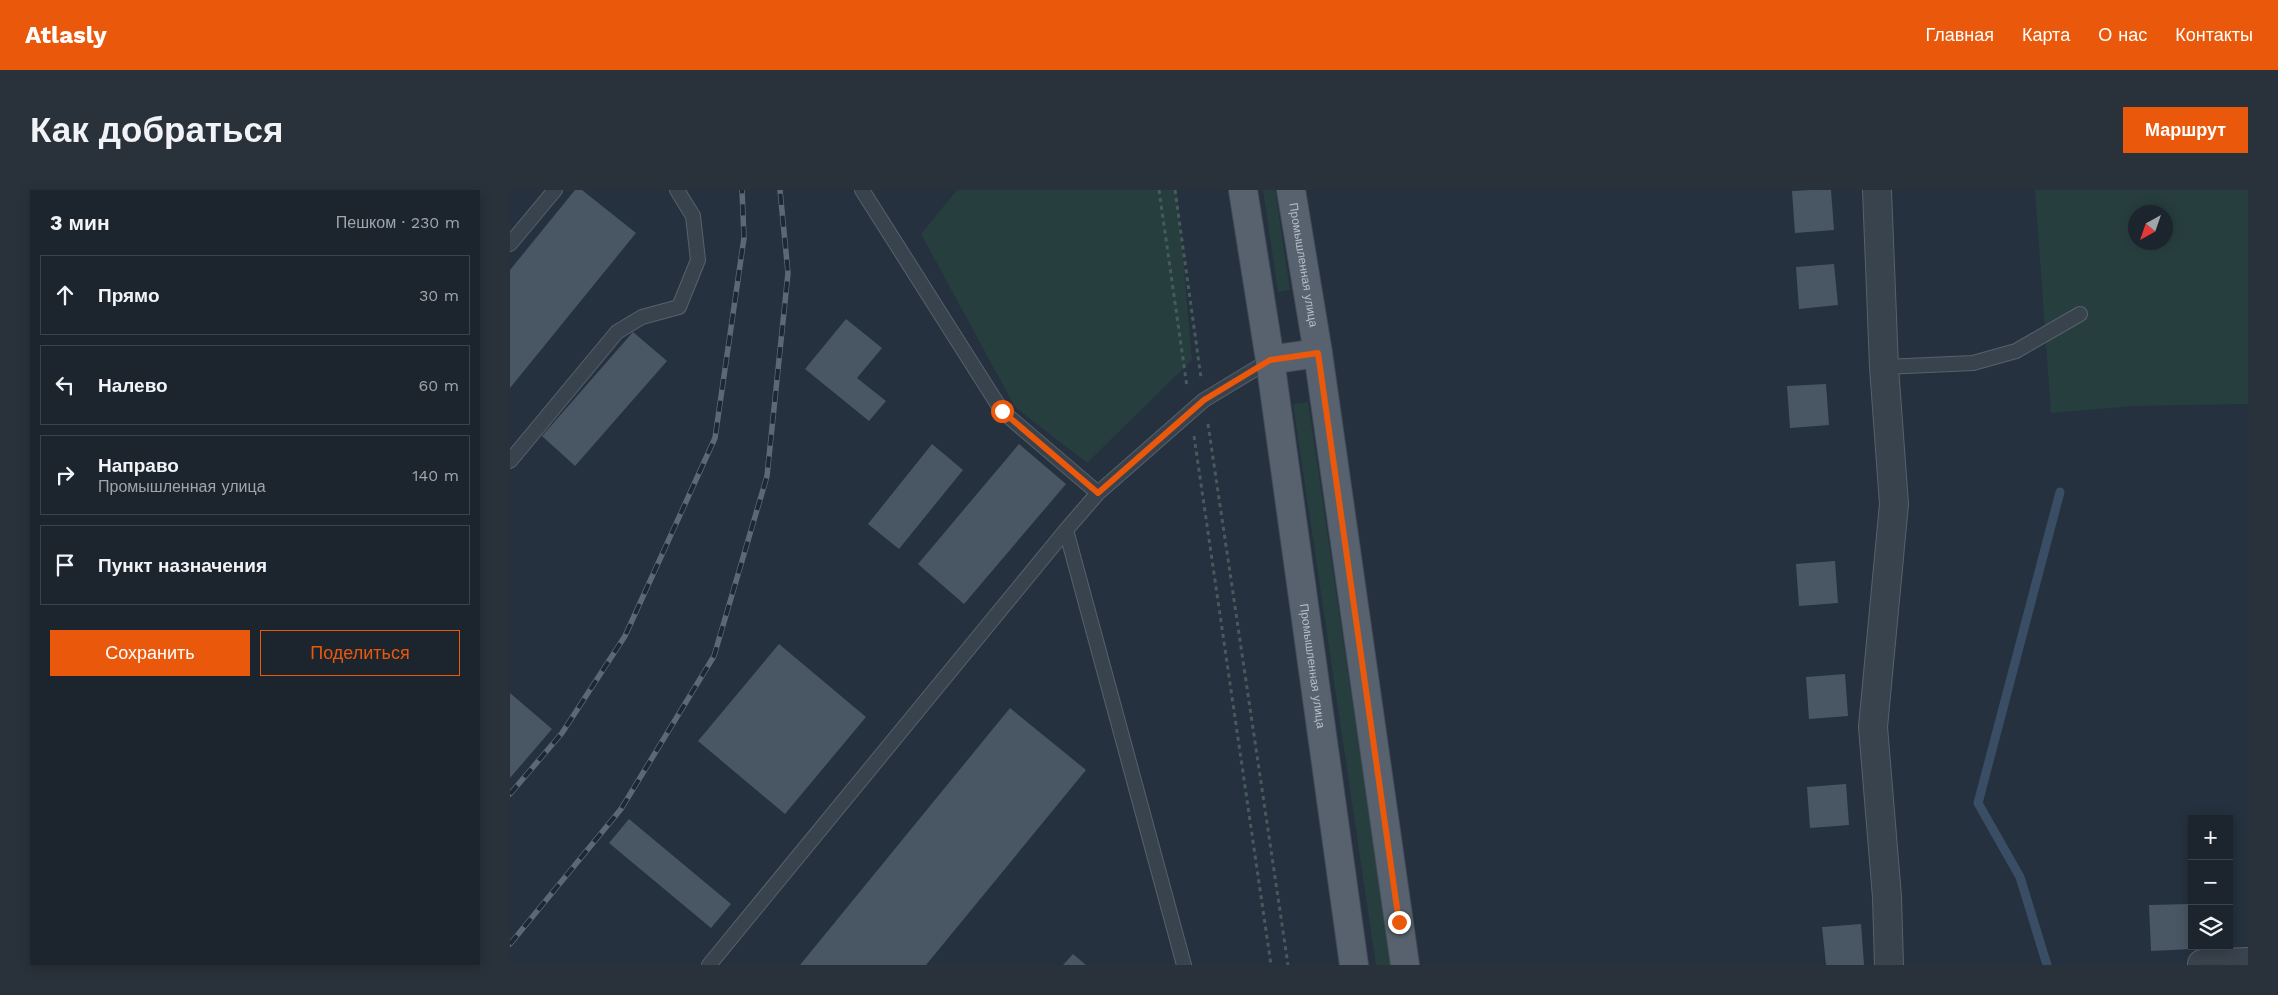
<!DOCTYPE html>
<html lang="ru">
<head>
<meta charset="utf-8">
<style>
	:root { --surface:#1c252e; --page:#29313a; --text:#f1f3f6; --muted:#a0a5aa; --line:#3a424a; --accent:#ea580c }
	body { margin:0; font-family:"Work Sans",sans-serif; background:var(--page); color:var(--text) }
	.controls { position:absolute; right:15px; bottom:15px; display:grid; overflow:hidden; border-radius:0px; box-shadow:0 2px 12px #0003 }
	.controls button { width:45px; height:45px; display:grid; place-items:center; padding:0; border:0; border-bottom:1px solid var(--line); background:var(--surface); color:var(--text); font:25px sans-serif }
	.compass { position:absolute; left:1618px; top:15px; width:45px; height:45px; border-radius:50%; background:var(--surface); box-shadow:0 2px 12px #0003; rotate:220deg }
	.stop { position:absolute; width:15px; height:15px; margin:-11px; border:4px solid #ea580c; border-radius:50%; background:#fff }
	.stop.end { background:#ea580c; border-color:#fff; box-shadow:0 1px 5px #0008 }
	.list { margin:0; padding:0; list-style:none }
	h2 { display:flex; justify-content:space-between; align-items:center; height:65px; margin:0; padding:0 20px; font-size:21px }
	h2 small { font-size:16px; font-weight:400; color:var(--muted) }
	.list li { display:grid; grid-template-columns:32px 1fr auto; gap:15px; align-items:center; box-sizing:border-box; height:80px; margin:0 10px 10px; padding:0 10px; border:1px solid var(--line); border-radius:0px }
	.list b { display:block; font-size:19px; white-space:nowrap }
	.list p { margin:0; font-size:16px; white-space:nowrap; color:var(--muted) }
	.list em { font-size:16px; font-style:normal; color:var(--muted) }
	.actions { display:flex; gap:10px; padding:15px 20px }
	.actions a { flex:1; padding:11px 0; border:1px solid var(--accent); border-radius:0px; text-align:center; font-size:18px; color:var(--accent) }
	.actions .main { background:var(--accent); color:#fff }
	.icon { flex:none; width:28px; height:28px; fill:none; stroke:currentColor; stroke-width:2; stroke-linecap:round; stroke-linejoin:round }
	.map { position:relative; flex:none; width:1738px; height:775px; overflow:hidden; border-radius:0px }
	header { display:flex; align-items:center; gap:30px; box-sizing:border-box; height:70px; padding:0 25px; background:var(--accent); color:#fff }
	header strong { font-size:24px }
	nav { display:flex; gap:28px; margin-inline-start:auto; font-size:18px }
	.intro { display:flex; align-items:center; justify-content:space-between; box-sizing:border-box; height:120px; padding:0 30px }
	h1 { margin:0; font-size:35px }
	.button { padding:12px 22px; border-radius:0px; background:var(--accent); color:#fff; font-size:18px; font-weight:700 }
	main { display:flex; gap:30px; padding:0 30px }
	aside { flex:1; background:var(--surface); border-radius:0px; box-shadow:0 2px 12px #0003 }
	.map>svg:first-child { display:block }
	.green { fill:#273e3f; fill-rule:evenodd }
	.lines { fill:none; stroke-linecap:round; stroke-linejoin:round }
	.stream { stroke:#394e65; stroke-width:9 }
	.building { fill:#495764 }
	.lane-casing { stroke:#57616c; stroke-width:16 }
	.street-casing { stroke:#57616c; stroke-width:30 }
	.primary-casing { stroke:#424c57; stroke-width:30 }
	.path { stroke:#455b5c; stroke-width:3; stroke-dasharray:4 4; stroke-linecap:butt }
	.lane { stroke:#39434e; stroke-width:14 }
	.street { stroke:#39434e; stroke-width:28 }
	.primary { stroke:#57626e; stroke-width:28 }
	.rail-casing { stroke:#5b6875; stroke-width:5.5 }
	.rail { stroke:#1e2833; stroke-width:4; stroke-dasharray:11; stroke-linecap:butt }
	.route { stroke:#ea580c; stroke-width:6 }
	.labels { text-anchor:middle; dominant-baseline:central; stroke-width:4; stroke-linejoin:round; paint-order:stroke }
	.street-label { font-size:12px; fill:#b5bec9; stroke:#1e2833 }
</style>
</head>
<body>
<header>
<strong>Atlasly</strong>
<nav><a>Главная</a><a>Карта</a><a>О нас</a><a>Контакты</a></nav>
</header>
<div class="intro"><h1>Как добраться</h1><a class="button">Маршрут</a></div>
<main>
<aside>
<h2>3 мин<small>Пешком · 230 m</small></h2>
<ul class="list">
<li><svg class="icon" aria-label="ahead" viewBox="0 0 24 24"><path d="M12 20V5M6 11l6-6 6 6"/></svg><div><b>Прямо</b></div><em>30 m</em></li>
<li><svg class="icon" aria-label="left" viewBox="0 0 24 24"><path d="M17 20v-9H6M10 6l-5 5 5 5"/></svg><div><b>Налево</b></div><em>60 m</em></li>
<li><svg class="icon" aria-label="right" viewBox="0 0 24 24"><path d="M7 20v-9h11M14 6l5 5-5 5"/></svg><div><b>Направо</b><p>Промышленная улица</p></div><em>140 m</em></li>
<li><svg class="icon" aria-label="arrive" viewBox="0 0 24 24"><path d="M6 21V4h12l-3 4 3 4H6"/></svg><div><b>Пункт назначения</b></div></li>
</ul>
<div class="actions"><a class="main">Сохранить</a><a>Поделиться</a></div>
</aside>
<div class="map">
<svg width="1738" height="775" viewBox="0 0 1738 775">
	<rect width="100%" height="100%" fill="#25313e"/>
	<!-- green -->
	<path class="green" d="M447,0H667L682,170L577,273L505,217L411,44Z
		M753,0H765L780,100L768,102Z
		M1525,0H1738V214L1624,216L1541,223ZM1626,22H1656V52H1626Z
		M798,212L881,775H866L783,214Z"/>
	<g class="lines">
		<!-- stream -->
		<path class="stream" d="M1537,775L1510,687L1468,613L1550,302"/>
	</g>
	<!-- building -->
	<path class="building" d="M65,0H72L126,43L0,198V80Z
		M1300,0H1321L1324,40L1285,43L1282,1Z
		M1324,74L1328,115L1289,119L1286,77Z
		M336,129L372,158L347,188L376,211L359,231L295,179Z
		M123,142L157,171L65,276L32,246Z
		M1316,194L1319,235L1280,238L1277,196Z
		M422,254L453,280L389,359L358,334Z
		M509,254L556,294L454,414L408,374Z
		M1325,371L1328,413L1289,416L1286,374Z
		M269,454L356,527L275,624L188,551Z
		M1335,484L1338,526L1299,529L1296,487Z
		M0,503L42,539L0,588Z
		M500,518L576,580L416,775H290Z
		M1336,594L1339,635L1300,638L1297,597Z
		M119,629L221,714L201,738L99,653Z
		M1679,714L1681,759L1641,761L1639,715Z
		M1351,734L1354,775H1316L1312,737Z
		M563,764L576,775H553Z"/>
	<g class="lines">
		<!-- lane casing -->
		<g class="lane-casing">
			<path id="lane" d="M352,0L492,221L588,303
				M0,54L45,0
				M1374,177L1463,173L1506,161L1570,124
				M0,271L107,142L132,127L169,117L188,70L183,26L167,0
				M556,340L588,303L694,210L760,170
				M199,775L556,340L674,775"/>
		</g>
		<!-- street casing -->
		<g class="street-casing">
			<path id="street" d="M1367,0L1374,177L1384,314L1363,537L1377,707L1379,775
				M1692,774L1738,772"/>
		</g>
		<!-- primary casing -->
		<g class="primary-casing">
			<g id="primary">
				<path id="s1" d="M733,0L760,170L844,775"/>
				<path id="s2" d="M781,0L808,163L895,775"/>
				<path d="M760,170L808,163"/>
			</g>
		</g>
		<!-- path -->
		<path class="path" d="M649,0L677,197
			M665,0L691,188
			M698,234L778,775
			M684,246L761,775"/>
		<!-- lane -->
		<use href="#lane" class="lane"/>
		<!-- street -->
		<use href="#street" class="street"/>
		<!-- primary -->
		<use href="#primary" class="primary"/>
		<!-- rail casing -->
		<g class="rail-casing">
			<path id="rail" d="M0,604L52,543L115,446L205,248L234,48L232,0
				M0,754L111,619L204,466L257,286L278,83L270,0"/>
		</g>
		<!-- rail -->
		<use href="#rail" class="rail"/>
	</g>
	<g class="lines">
		<!-- route -->
		<path class="route" d="M492,221L588,303L694,210L760,170L808,163L889,732"/>
	</g>
	<g class="labels">
		<!-- street labels -->
		<g class="street-label">
			<text stroke="none"><textPath href="#s2" startOffset="76">Промышленная улица</textPath></text>
			<text stroke="none"><textPath href="#s1" startOffset="481">Промышленная улица</textPath></text>
		</g>
	</g>
</svg>
<div class="controls">
<button>+</button>
<button>−</button>
<button><svg class="icon" aria-label="layers" viewBox="0 0 24 24"><path d="M12 4l9 5-9 5-9-5zM3 14l9 5 9-5"/></svg></button>
</div>
<svg class="compass" viewBox="-18 -18 36 36"><path d="M0-13l5 13h-10z" fill="#e53935"/><path d="M0 13l5-13h-10z" fill="#a0a5aa"/></svg>
<div class="stop" style="left:492px;top:221px"></div>
<div class="stop end" style="left:889px;top:732px"></div>
</div>
</main>
</body>
</html>
